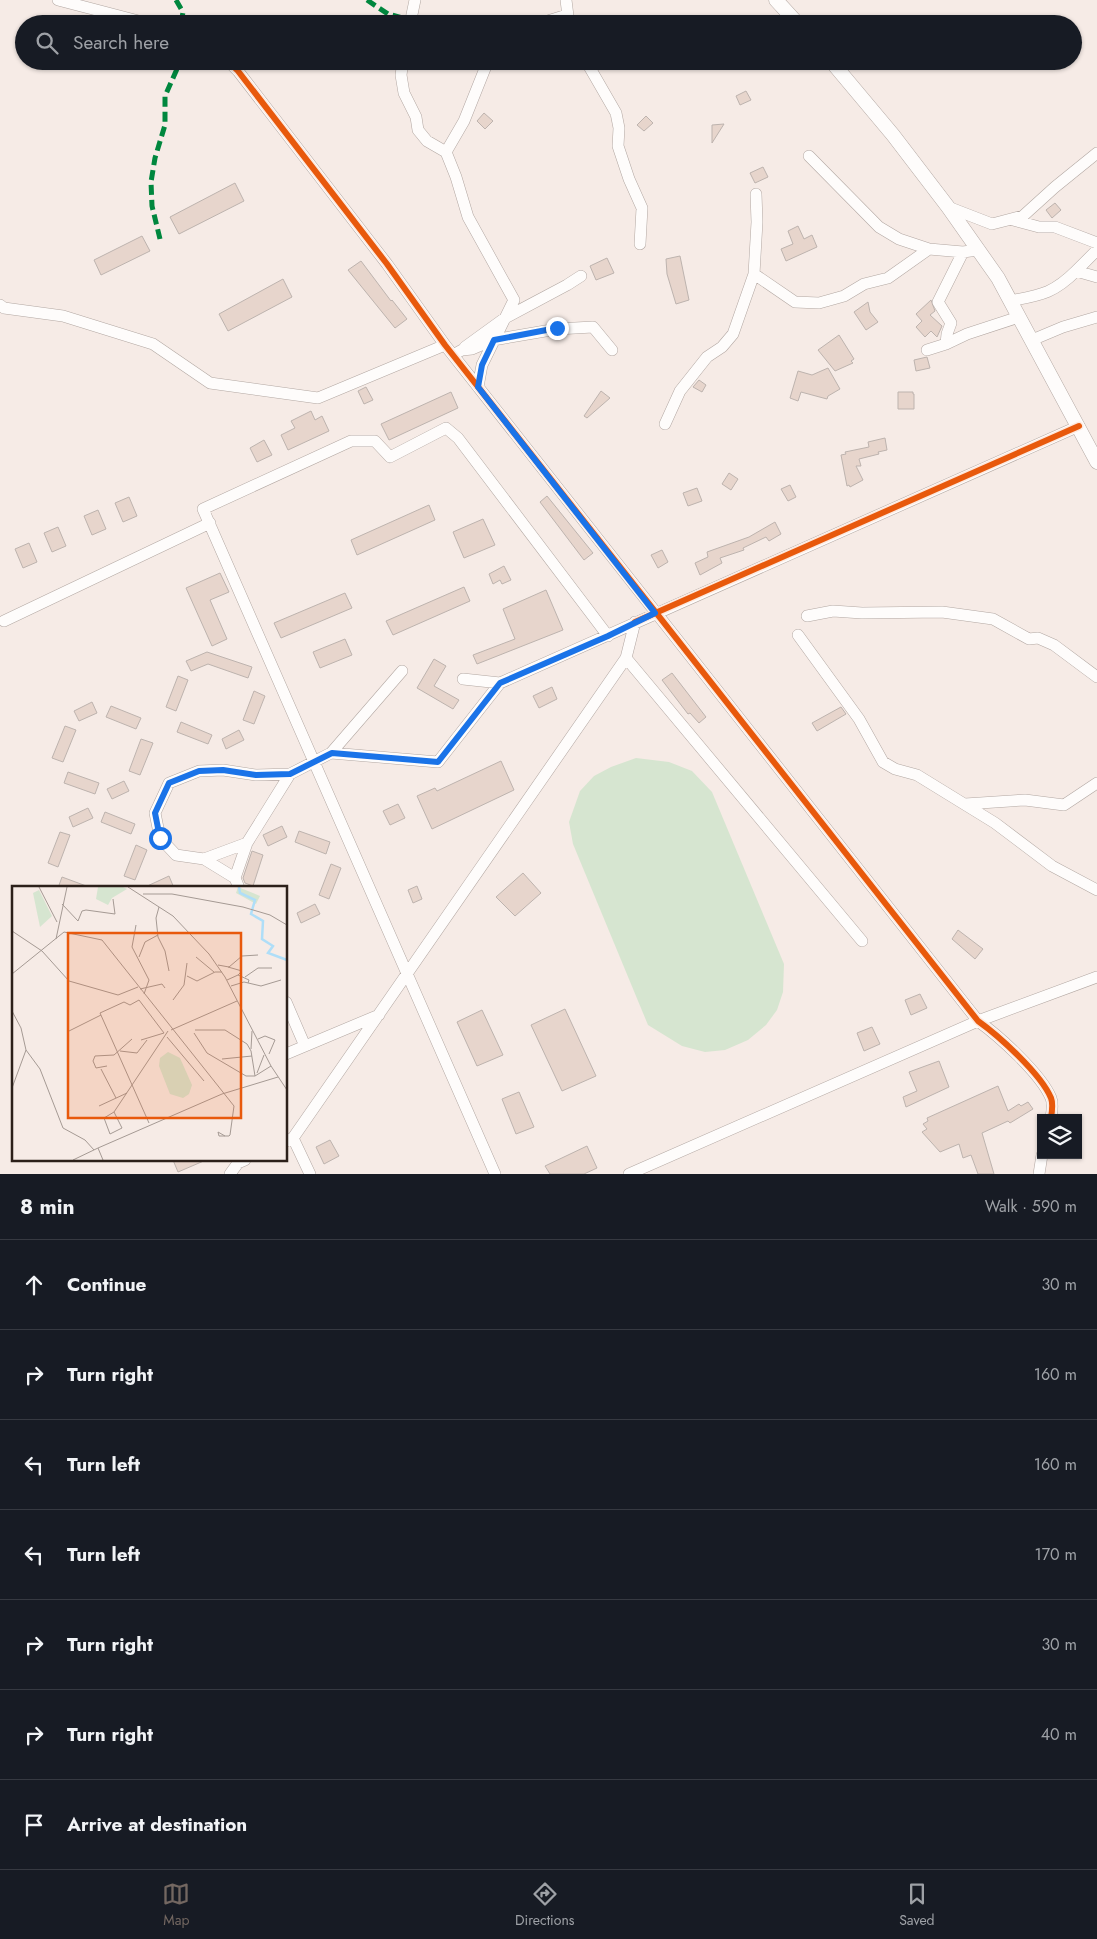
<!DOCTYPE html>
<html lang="en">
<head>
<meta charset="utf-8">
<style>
	:root { --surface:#171b24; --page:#20242c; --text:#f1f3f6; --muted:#9ea1a6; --line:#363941; --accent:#736761 }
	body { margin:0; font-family:Jost,sans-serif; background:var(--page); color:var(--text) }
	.controls { position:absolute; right:15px; bottom:15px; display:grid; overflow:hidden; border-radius:0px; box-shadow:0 1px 4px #0004 }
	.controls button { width:45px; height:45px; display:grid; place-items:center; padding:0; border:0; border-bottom:1px solid var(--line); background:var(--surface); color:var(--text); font:25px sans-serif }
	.stop { position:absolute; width:15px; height:15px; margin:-11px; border:4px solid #1a73e8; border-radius:50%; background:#fff }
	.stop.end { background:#1a73e8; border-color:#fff; box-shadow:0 1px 5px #0008 }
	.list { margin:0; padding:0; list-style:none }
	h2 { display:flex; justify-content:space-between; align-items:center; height:65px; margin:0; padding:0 20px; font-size:21px }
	h2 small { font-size:16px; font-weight:400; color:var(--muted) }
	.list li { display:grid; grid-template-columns:32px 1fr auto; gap:15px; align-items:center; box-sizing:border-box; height:90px; padding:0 20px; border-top:1px solid var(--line) }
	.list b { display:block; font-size:19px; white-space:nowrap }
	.list em { font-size:16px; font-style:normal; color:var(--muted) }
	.icon { flex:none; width:28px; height:28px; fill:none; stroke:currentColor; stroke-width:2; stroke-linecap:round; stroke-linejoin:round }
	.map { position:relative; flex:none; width:1097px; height:1174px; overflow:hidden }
	.search { position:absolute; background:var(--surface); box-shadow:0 1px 4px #0004; left:15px; right:15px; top:15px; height:55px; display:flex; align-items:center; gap:12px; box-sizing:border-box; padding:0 18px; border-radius:28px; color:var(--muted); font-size:19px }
	.sheet { height:695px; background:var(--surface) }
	nav { display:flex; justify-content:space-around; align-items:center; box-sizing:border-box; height:70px; border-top:1px solid var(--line); background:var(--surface); font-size:14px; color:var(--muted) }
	nav a { display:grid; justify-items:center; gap:2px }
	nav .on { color:var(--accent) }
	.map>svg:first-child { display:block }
	.green { fill:#d6e5d0 }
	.building { fill:#e7d5cc; stroke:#bdb3ae }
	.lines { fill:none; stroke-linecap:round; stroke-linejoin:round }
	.minor-casing { stroke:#b2a7a2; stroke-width:12 }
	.major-casing { stroke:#b2a7a2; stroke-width:15 }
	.minor { stroke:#fefcfb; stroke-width:11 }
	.major { stroke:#fefcfb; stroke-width:14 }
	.quiet { stroke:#00873e; stroke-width:5; stroke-dasharray:10 5; stroke-linecap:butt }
	.cycleway-casing { stroke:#fde9df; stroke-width:9 }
	.cycleway { stroke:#e8590c; stroke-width:6 }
	.route { stroke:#1a73e8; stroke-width:6 }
	.inset-river { fill:none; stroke:#afdef8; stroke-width:2.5 }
	.inset-road { fill:none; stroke:#a59a94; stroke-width:1 }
	.view { fill:#e8590c; fill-opacity:0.15; stroke:#e8590c; stroke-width:2.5 }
	.inset-edge { fill:none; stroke:#2c201a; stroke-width:2.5 }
</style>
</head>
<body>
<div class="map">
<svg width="1097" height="1174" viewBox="0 0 1097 1174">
	<rect width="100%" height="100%" fill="#f6ebe6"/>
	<!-- green -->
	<path class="green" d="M636,758L669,762L692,771L712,792L784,964L783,992L777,1010L766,1025L748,1040L725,1050L705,1052L682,1046L648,1025L573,844L569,822L580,791L594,776L611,767Z"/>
	<!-- building -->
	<path class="building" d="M746,91L751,100L740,105L736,96Z
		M484,113L493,121L485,129L477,121Z
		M646,116L653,123L644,131L637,125Z
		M724,124L712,143V125Z
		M763,167L768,177L755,183L750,173Z
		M235,183L244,201L179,234L170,217Z
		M1055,203L1061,210L1052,218L1046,210Z
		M798,226L804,239L812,235L817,247L786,261L781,249L793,244L788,231Z
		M142,236L150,251L101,275L94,260Z
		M680,256L689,300L676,304L667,274L666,259Z
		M607,258L614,273L596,280L590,266Z
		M361,261L391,301L392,300L407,319L395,328L348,270Z
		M283,279L292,297L228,331L219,314Z
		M931,300L935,311L930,315L942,326L937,337L931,331L925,337L916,327L922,321L916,314Z
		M868,302L870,312L878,322L866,330L854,312Z
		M839,335L854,359L851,361L853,363L835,371L818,350Z
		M927,357L930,368L916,371L914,360Z
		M828,368L840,389L828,396L827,399L801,392L798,401L790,398L798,371L812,375Z
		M699,380L706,385L702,392L693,387Z
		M366,387L373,400L364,404L358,391Z
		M601,391L610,398L587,418L584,416Z
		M451,392L458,408L389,440L381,424Z
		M898,392H913V394H914V409H898Z
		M311,411L315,420L322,416L329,431L288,450L281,435L295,428L291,421Z
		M885,438L887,450L878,452L879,454L859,459L861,466H856L863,480L850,487L849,485L847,486L841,455L846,454L845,452L869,447L868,442Z
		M264,440L272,455L257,462L250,448Z
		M729,473L738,479L731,490L722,484Z
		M790,485L796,497L788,501L781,489Z
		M697,488L702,501L688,506L683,493Z
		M547,496L593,553L584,560L540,502Z
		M129,497L137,516L123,522L115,503Z
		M429,505L435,520L357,555L351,540Z
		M98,510L106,529L92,535L84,516Z
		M483,519L495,545L464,558L453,532Z
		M775,522L781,534L769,541L766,537L743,548L744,550L720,558L722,563L700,575L695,563L708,557L707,552L749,537Z
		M58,527L66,546L52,552L44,533Z
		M29,543L37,562L23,568L15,549Z
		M662,550L668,562L658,568L651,555Z
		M504,566L511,580L502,584L500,580L493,584L489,574Z
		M220,573L229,592L210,600L227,639L212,646L186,588Z
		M464,587L470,601L393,635L386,621Z
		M546,590L563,630L477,664L473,655L515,639L503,609Z
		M345,593L352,608L281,638L274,623Z
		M345,639L352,655L320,668L313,652Z
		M207,652L252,667L248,678L208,664L191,671L186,661Z
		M434,659L446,666L434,686L459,700L453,709L417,688Z
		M672,673L706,717L699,723L690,713L688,714L662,680Z
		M178,676L188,680L176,711L166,707Z
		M552,687L557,699L539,708L533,696Z
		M254,691L265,696L254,724L243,720Z
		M92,702L97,713L79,721L74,711Z
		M111,706L141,718L136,729L106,717Z
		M841,707L846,714L817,731L812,723Z
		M181,722L212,735L208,744L177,732Z
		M65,726L76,730L63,762L52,758Z
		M239,730L244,740L226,749L222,739Z
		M141,739L153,743L140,775L129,771Z
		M501,761L514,790L432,829L417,796L435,788L437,791Z
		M68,772L99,783L95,794L64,783Z
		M124,781L129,791L112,799L107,789Z
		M398,804L405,818L390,825L383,811Z
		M88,808L93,818L73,827L69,817Z
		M105,812L135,824L131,834L101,822Z
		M282,826L287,837L268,846L263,835Z
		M299,831L330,842L326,854L295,842Z
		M60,832L70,835L58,867L48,863Z
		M136,845L147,850L135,880L124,876Z
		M252,851L263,855L253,886L245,883L243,878Z
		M331,864L341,868L329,899L319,895Z
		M523,873L541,893L515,916L496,897Z
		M169,876L174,888H143Z
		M62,877L89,887V888H58Z
		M417,886L422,899L413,903L408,890Z
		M315,904L320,914L301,923L297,913Z
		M958,930L983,949L975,959L952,939Z
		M920,994L927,1008L911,1015L905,1000Z
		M565,1009L596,1076L562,1091L531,1025Z
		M482,1010L503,1055L477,1066L457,1022Z
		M872,1027L880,1044L864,1051L857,1033Z
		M939,1061L949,1087L906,1107L903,1097L917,1091L909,1072Z
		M998,1086L1008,1111L1019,1104L1021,1106L1028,1102L1033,1109L1010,1123L1008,1121L982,1133L994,1174H978L971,1155L963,1158L959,1144L940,1152L922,1132L927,1129L923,1124L928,1121L927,1118Z
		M519,1092L534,1127L516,1134L502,1099Z
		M330,1140L339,1156L324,1164L316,1147Z
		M587,1146L597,1168L584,1174H550L545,1166Z
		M173,1160H206L178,1172Z"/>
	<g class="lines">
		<!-- minor casing -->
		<g class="minor-casing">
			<path id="minor" d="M58,0L150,24
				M566,0L569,24
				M410,24L415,0
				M538,24L567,15
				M228,61L238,71L387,264L445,345L978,1021C999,1036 1041,1074 1051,1098C1053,1103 1052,1112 1051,1118
				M403,61L401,75L404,93L416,117L418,130L427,141L446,152L456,177L468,217L514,300L482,365L478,387
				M586,61L616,113L619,128L618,146L629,179L642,208L640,244
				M446,152L464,121L488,61
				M809,156L879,227L899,239L929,249
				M948,207L992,224L1023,216L1055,187L1097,153
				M1013,220L1039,227H1055L1097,243
				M1076,271L1097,250
				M754,274L795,302L819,303L844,296L864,284L888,278L929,249L963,252L978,250
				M1010,301C1040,295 1053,294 1076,271L1097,277
				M0,305L4,308L63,316L153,344L210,383L318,398L445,345
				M1032,340L1063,327L1097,317
				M946,344L947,334L951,323L938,302L963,252
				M465,347L505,318L567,285L581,276
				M927,350L946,344L967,334L1019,317
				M453,355L462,350L472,349L493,340L557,329L593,327L612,350
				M665,424L680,391L707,357L722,347L733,334L754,274L757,222L756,194
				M807,616L833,611L862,613L942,612L993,619L1029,639L1038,638L1054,645L1097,677
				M4,621L210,523
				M798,635L859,719L883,762L895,769L917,775L995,823L1052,866L1097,890
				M626,658L862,941
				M463,679L500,683L1079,426
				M331,753L438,762L500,683
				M965,804L1025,800L1064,805L1097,783
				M247,843L204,859L176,855L160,838L155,813L169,783L199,771L223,770L256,775L290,774L331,753L402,671
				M204,859L235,878L239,888
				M235,878L247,843L290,774
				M286,1002L305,1046
				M286,1054L379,1015
				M293,1138L310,1174
				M286,1141L293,1138L626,658L635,622
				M230,1174L238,1163L245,1160
				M495,1174L203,509L351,441H375L390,457L446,428L458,438L608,636
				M629,1174L978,1021L1097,977
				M1039,1174L1042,1155"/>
		</g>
		<!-- major casing -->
		<g class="major-casing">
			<path id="major" d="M776,0L798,24
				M831,61L893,135L948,207L998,278L1097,462"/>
		</g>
		<!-- minor -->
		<use href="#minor" class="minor"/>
		<!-- major -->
		<use href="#major" class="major"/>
		<!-- quiet -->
		<path class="quiet" d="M176,0L183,12L181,24
			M367,0L388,14L410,20
			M160,239L152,206L151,182L155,158L165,125V96L177,69L178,61"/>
		<!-- cycleway casing -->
		<g class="cycleway-casing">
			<path id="cycleway" d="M228,61L238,71L387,264L445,345L978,1021C999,1036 1041,1074 1051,1098C1053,1103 1052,1112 1051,1118
				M635,622L1079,426"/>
		</g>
		<!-- cycleway -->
		<use href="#cycleway" class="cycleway"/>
	</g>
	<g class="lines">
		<!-- route -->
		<path class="route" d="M160,838L155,813L169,783L199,771L223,770L256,775L290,774L332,753L438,762L500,683L608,636L655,613L478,387L482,365L494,340L557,328"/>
	</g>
	<!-- overview -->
	<g transform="translate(12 886)">
		<rect width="275" height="275" fill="#f6ebe6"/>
		<path d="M27,4L40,30L28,41L21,7Z" fill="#d6e5d0"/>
		<path d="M86,1H111L115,3L100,12L96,19L84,13ZM226,1L248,10L244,18L224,7Z" fill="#d6e5d0"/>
		<path d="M156,166L168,172L180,199L177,208L171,212L158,208L147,180L148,172Z" fill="#d6e5d0"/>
		<path class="inset-river" d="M227,1L228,7L243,14L239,28L251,35L250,53L261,60L256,67L275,74"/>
		<path class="inset-road" d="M27,1L45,36M116,1L161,30L197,68L213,91L259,180L275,204M131,8H160L231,21L258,29L275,39M50,18L66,35L70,25L74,24L103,28L101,13M147,21L144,32L146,51L153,65L157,85M124,39L120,61L137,94L132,108M0,45L30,65L57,95L106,109L126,101M44,53L55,1M127,71L133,56L146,49M184,71L202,86M206,79L217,81L230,70L246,69M216,81L230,85L226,89M0,88L52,46L90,54L222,220L218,249L217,250H207L206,246L213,250M175,90L185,95L203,86H210M233,91L246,82H260M215,94L226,89L237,94L236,97M219,100L232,96L249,100L269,94M128,103L150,98L153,102M161,114L172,99L175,77M0,125L9,142L14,164L0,202M159,144L225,115M183,144H213L235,158L239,165L243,190M57,145L89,129M182,147L195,167L234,190H243L259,180M155,151L192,195M246,153L253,150L263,154L257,168M129,154L152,147M239,163L240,145M14,164L28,183L51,242L73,254L82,264M108,165L125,167L135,154M210,173L240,170M95,180L84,182L81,175L83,170L102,169L120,153M89,183L104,212M245,187L252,169M87,220L115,207M102,226L110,242L98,248L92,232L102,226L156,145M137,237L88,127L112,116L118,119L127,114L152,147M61,274L86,262M91,274L86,262L210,208L266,191"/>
		<path class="view" d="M56,47H229V232H56Z"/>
		<rect width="275" height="275" class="inset-edge"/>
	</g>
</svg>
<div class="controls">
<button><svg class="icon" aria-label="layers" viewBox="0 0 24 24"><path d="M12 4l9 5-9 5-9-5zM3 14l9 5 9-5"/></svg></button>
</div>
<div class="stop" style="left:160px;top:838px"></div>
<div class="stop end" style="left:557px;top:328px"></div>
<div class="search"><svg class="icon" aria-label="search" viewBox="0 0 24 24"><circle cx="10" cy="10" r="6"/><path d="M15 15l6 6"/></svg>Search here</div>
</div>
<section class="sheet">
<h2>8 min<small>Walk · 590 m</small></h2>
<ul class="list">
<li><svg class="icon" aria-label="ahead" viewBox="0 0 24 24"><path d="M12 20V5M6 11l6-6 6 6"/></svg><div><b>Continue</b></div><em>30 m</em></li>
<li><svg class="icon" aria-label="right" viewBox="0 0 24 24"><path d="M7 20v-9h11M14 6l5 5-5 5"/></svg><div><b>Turn right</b></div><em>160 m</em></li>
<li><svg class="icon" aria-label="left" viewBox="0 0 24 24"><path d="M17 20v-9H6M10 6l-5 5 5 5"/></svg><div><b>Turn left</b></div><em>160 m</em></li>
<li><svg class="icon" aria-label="left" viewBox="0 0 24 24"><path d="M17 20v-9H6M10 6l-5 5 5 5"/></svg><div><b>Turn left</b></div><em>170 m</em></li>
<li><svg class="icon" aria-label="right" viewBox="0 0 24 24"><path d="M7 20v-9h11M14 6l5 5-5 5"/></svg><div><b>Turn right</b></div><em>30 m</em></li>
<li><svg class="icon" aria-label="right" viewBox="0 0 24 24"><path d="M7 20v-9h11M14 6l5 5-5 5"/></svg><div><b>Turn right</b></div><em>40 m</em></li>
<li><svg class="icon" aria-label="arrive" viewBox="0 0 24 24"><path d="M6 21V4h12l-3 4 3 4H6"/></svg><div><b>Arrive at destination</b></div></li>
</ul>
</section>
<nav>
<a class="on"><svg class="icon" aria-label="map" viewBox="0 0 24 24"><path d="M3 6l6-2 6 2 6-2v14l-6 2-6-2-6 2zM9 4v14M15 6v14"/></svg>Map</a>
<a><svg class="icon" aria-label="directions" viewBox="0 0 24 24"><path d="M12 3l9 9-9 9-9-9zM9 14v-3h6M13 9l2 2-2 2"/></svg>Directions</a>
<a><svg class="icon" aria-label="saved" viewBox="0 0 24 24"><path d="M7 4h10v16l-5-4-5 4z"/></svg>Saved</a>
</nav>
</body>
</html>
